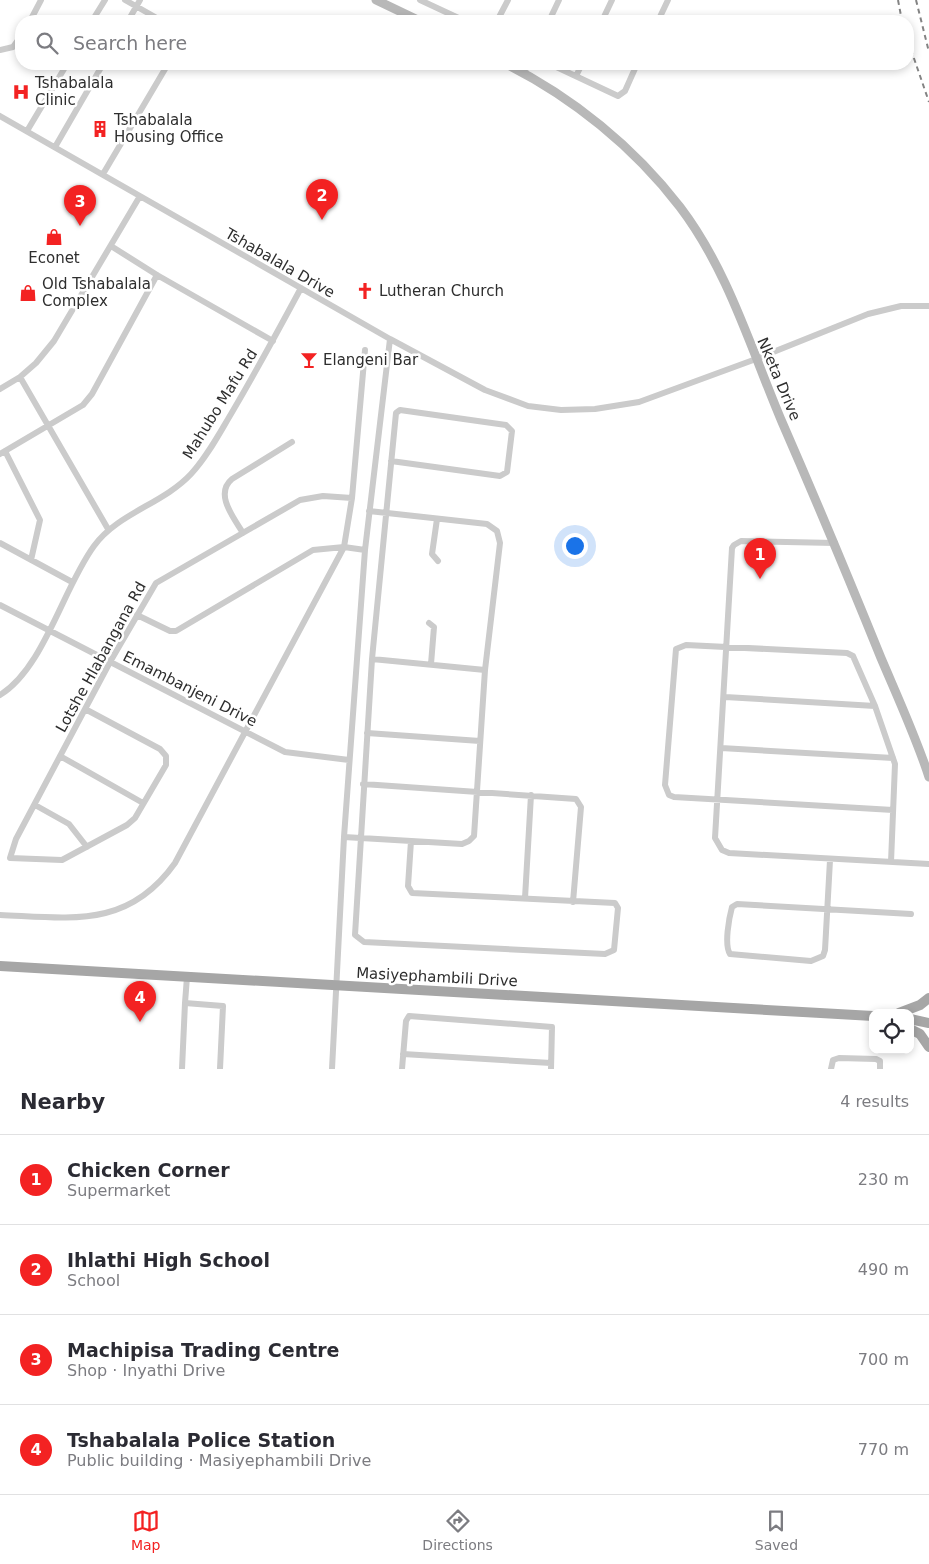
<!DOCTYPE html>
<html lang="en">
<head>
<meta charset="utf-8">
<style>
	:root { --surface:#fff; --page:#f2f2f3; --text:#2b2b33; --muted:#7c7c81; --line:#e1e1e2; --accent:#f32222 }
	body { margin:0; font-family:"DejaVu Sans",sans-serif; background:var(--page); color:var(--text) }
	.controls { position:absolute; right:15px; bottom:15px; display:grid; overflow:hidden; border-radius:10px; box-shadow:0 2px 8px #0003 }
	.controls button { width:45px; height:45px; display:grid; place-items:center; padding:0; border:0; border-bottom:1px solid var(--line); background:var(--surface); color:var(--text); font:25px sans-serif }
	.you { position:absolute; left:574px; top:545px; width:18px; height:18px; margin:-12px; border:4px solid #fff; border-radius:50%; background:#1a73e8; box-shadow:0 0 0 8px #1a73e833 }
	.badge { display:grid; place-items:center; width:32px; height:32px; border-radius:50%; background:var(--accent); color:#fff; font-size:16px; font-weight:700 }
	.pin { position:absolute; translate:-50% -41px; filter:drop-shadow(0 1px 2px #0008) }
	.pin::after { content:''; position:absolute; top:26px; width:18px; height:15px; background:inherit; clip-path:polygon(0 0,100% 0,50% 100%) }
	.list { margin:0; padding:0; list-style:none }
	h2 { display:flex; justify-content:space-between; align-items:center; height:65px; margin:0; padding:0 20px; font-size:21px }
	h2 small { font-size:16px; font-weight:400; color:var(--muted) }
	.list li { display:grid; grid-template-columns:32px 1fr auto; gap:15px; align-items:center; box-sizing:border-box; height:90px; padding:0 20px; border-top:1px solid var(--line) }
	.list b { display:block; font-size:19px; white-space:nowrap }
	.list p { margin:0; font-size:16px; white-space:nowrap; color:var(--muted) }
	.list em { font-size:16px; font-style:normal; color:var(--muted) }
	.icon { flex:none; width:28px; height:28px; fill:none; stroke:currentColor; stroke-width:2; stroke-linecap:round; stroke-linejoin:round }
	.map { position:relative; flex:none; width:929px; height:1069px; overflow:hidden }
	.search { position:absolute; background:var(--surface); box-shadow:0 2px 8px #0003; left:15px; right:15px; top:15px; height:55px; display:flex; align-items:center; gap:12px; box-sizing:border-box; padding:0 18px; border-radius:20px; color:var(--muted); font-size:19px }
	.sheet { height:425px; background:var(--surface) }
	nav { display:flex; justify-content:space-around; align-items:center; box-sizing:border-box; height:70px; border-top:1px solid var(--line); background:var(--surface); font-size:14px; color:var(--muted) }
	nav a { display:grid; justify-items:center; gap:2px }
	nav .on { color:var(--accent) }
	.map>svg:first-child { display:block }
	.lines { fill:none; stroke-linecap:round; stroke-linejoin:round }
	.street { stroke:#cbcbcb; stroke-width:6 }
	.secondary { stroke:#b8b8b8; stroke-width:9 }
	.primary { stroke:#a6a6a6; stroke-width:10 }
	.rail { stroke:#838383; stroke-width:2; stroke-dasharray:5 4; stroke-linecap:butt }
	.labels { text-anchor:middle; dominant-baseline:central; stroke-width:5; stroke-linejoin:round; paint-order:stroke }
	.poi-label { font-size:15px; fill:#2e2e2e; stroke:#fff; text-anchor:start }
	.street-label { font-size:15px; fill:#2e2e2e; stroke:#fff }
</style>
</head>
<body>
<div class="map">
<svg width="929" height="1069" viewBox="0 0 929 1069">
	<rect width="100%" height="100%" fill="#fff"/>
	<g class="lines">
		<!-- street -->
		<path class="street" d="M125,0L162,21
			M420,0L465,21
			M30,21L41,0
			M92,21L105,0
			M128,21L140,0
			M497,21L508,0
			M549,21L559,0
			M602,21L612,0
			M658,21L668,0
			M0,50L13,47L21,36
			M550,64L618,96L625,91L637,64
			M524,73L528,64
			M576,76L582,64
			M0,116L390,339L485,390L528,406L561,410L595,409L639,402L756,359L868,314L901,306H929
			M27,131L67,64
			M55,147L103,64
			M103,174L168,64
			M111,246L157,275L273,341
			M20,377L108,529
			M0,389L20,377L36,363L54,341L140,196
			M5,451L40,520L31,560
			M0,454L83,405L92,394L157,275
			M391,461L500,476L507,472L512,431L506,425L400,410L396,413L372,659L355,935L364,942L605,954L614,950L618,908L615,903L412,893L408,886L411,841
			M437,519L432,554L438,561
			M243,533C234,518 214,494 232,479L292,442
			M0,543L72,582
			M835,543L741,541L734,545L732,548L715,838L722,850L729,853L929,864
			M0,605L285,752L349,760
			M137,615L170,631H176L313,550L344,547L365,550
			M429,623L434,627L431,664
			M372,659L485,670
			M0,695C44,668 63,588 94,546C118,513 163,504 191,474C207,457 219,434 231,414C255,373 278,331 301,288
			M725,697L875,706
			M87,710L160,749L166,756V765L135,818L127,825L62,860L10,858L16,839L110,662L156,583L300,500L323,496L352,498
			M367,733L480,741
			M721,748L893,758
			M60,756L143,803
			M363,784L576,799L581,807L573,902
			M35,805L69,824L87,847
			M344,837L462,844L469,841L474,836L485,670L500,543L497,531L487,524L369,511
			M830,860L825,950L823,956L811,961L730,954C724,945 729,918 732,907L737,904L911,914
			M891,862L895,764L875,706L853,656L847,653L686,645L676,649L665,785L669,795L674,797L893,810
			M525,898L531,795
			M0,915C71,918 128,929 175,863L344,547L352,498L365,350
			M185,1003L187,977
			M403,1054L551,1063
			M182,1069L185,1003L223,1006L220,1069
			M332,1069L344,837L365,550L390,339
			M402,1069L406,1021L409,1016L552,1027L551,1069
			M831,1069L833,1060L839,1058L876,1059L880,1061V1069"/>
		<!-- secondary -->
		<path class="secondary" d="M376,0L420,21
			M506,64C572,97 634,147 680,207C728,270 751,349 782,422C816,500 849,579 881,658C898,698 916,737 929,777"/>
		<!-- primary -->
		<path class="primary" d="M0,966L873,1016
			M899,1013L920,1005L929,998
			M910,1019L929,1023
			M910,1029L920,1034L929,1047"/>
		<!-- rail -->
		<path class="rail" d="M898,0L902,21
			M916,0L929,52
			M908,41L929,102"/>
	</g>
	<!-- icons -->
	<defs>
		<g id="hospital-bare" transform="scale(1.35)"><path d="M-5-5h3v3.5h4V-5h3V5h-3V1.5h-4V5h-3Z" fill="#f32222" stroke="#fff" stroke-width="2.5" paint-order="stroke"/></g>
		<g id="building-bare" transform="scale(1.35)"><path d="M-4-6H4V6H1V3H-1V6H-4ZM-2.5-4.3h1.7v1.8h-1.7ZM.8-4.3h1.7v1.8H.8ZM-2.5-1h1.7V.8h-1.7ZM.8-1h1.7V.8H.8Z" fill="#f32222" stroke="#fff" stroke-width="2.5" paint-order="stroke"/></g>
		<g id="shop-bare" transform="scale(1.35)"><path d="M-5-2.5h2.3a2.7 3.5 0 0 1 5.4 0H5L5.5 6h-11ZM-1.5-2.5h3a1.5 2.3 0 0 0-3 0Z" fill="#f32222" stroke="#fff" stroke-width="2.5" paint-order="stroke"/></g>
		<g id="church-bare" transform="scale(1.35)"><path d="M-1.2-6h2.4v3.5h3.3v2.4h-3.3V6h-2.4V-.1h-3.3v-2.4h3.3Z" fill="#f32222" stroke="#fff" stroke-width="2.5" paint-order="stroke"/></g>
		<g id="bar-bare" transform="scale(1.35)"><path d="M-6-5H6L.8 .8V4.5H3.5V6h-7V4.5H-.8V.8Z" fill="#f32222" stroke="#fff" stroke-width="2.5" paint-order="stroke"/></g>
	</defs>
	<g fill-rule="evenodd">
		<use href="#hospital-bare" x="21" y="92"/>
		<use href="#building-bare" x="100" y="129"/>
		<use href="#shop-bare" x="54" y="237"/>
		<use href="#church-bare" x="365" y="291"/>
		<use href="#shop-bare" x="28" y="293"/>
		<use href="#bar-bare" x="309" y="360"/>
	</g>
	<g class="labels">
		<!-- poi labels -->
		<g class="poi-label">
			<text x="35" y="83">Tshabalala<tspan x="35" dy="17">Clinic</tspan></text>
			<text x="114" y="120">Tshabalala<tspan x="114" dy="17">Housing Office</tspan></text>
			<text x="54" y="258" text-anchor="middle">Econet</text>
			<text x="42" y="284">Old Tshabalala<tspan x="42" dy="17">Complex</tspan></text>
			<text x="379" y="291">Lutheran Church</text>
			<text x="323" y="360">Elangeni Bar</text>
		</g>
		<!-- street labels -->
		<g class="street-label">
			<text transform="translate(280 263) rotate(30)">Tshabalala Drive</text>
			<text transform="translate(779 379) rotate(67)">Nketa Drive</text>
			<text transform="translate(220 404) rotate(-58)">Mahubo Mafu Rd</text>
			<text transform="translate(101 657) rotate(-61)">Lotshe Hlabangana Rd</text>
			<text transform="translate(190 689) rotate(27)">Emambanjeni Drive</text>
			<text transform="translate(437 977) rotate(3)">Masiyephambili Drive</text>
		</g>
	</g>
</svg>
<div class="controls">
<button><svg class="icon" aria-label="locate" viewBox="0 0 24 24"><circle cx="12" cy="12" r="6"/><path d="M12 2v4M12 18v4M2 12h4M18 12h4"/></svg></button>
</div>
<div class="you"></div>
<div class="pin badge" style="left:760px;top:579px">1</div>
<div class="pin badge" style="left:322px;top:220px">2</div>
<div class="pin badge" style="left:80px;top:226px">3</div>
<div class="pin badge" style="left:140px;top:1022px">4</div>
<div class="search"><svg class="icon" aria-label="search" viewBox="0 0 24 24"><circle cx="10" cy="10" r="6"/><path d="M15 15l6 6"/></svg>Search here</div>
</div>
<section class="sheet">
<h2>Nearby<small>4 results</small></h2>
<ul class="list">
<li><span class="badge">1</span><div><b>Chicken Corner</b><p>Supermarket</p></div><em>230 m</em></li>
<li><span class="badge">2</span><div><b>Ihlathi High School</b><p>School</p></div><em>490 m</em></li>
<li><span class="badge">3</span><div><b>Machipisa Trading Centre</b><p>Shop · Inyathi Drive</p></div><em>700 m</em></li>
<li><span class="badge">4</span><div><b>Tshabalala Police Station</b><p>Public building · Masiyephambili Drive</p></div><em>770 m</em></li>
</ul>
</section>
<nav>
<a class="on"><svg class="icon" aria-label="map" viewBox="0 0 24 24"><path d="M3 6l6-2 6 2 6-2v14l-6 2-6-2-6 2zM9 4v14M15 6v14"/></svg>Map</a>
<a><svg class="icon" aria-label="directions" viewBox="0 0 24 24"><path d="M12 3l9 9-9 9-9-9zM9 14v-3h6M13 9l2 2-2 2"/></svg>Directions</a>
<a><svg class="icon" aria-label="saved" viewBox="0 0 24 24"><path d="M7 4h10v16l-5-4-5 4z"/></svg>Saved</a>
</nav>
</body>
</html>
